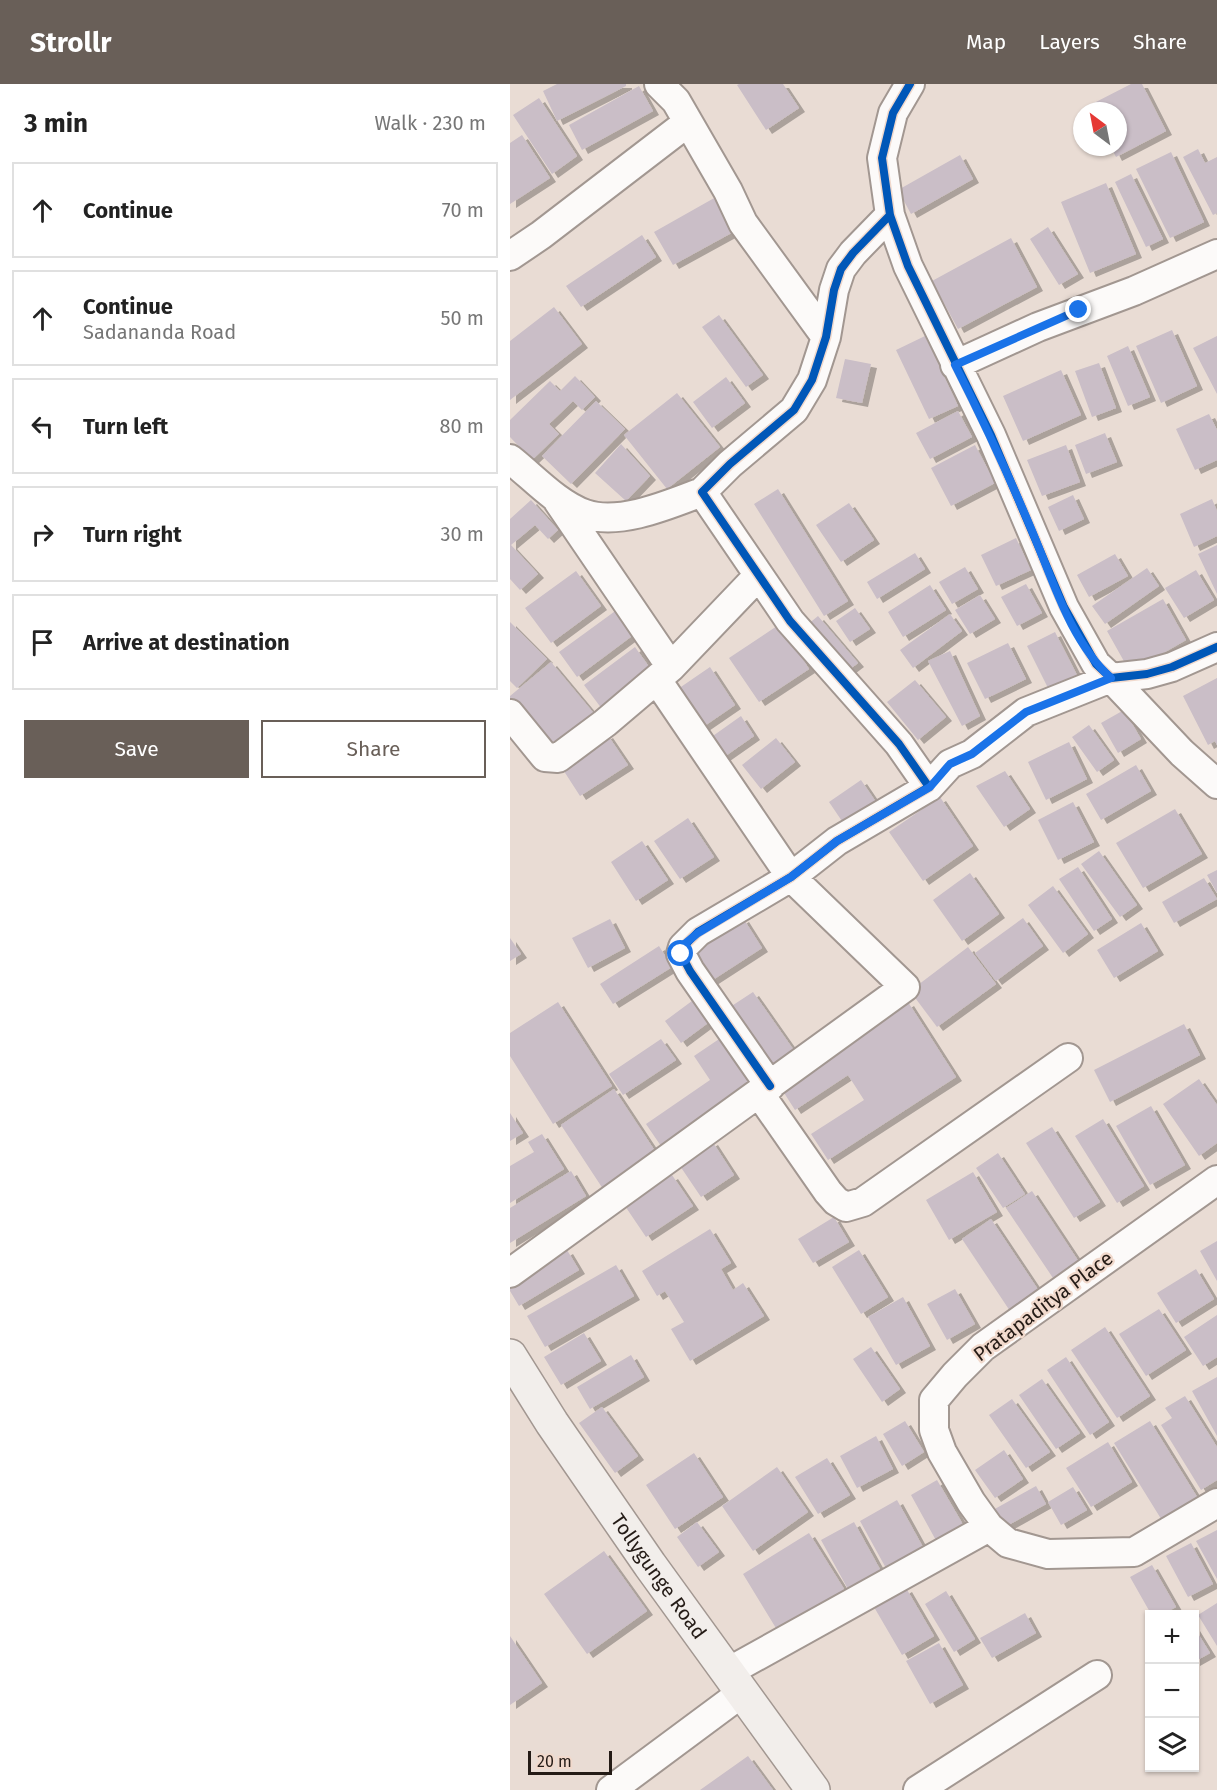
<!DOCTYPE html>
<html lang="en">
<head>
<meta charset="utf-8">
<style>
	:root { --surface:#fff; --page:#f6f6f6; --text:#222; --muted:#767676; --line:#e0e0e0; --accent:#695f58 }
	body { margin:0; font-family:"Fira Sans",sans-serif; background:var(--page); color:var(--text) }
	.controls { position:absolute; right:18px; bottom:18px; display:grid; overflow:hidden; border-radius:0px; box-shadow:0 2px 4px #0004 }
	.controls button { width:54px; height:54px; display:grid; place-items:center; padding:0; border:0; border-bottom:2px solid var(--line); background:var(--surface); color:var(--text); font:30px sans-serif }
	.compass { position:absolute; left:563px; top:18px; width:54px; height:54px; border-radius:50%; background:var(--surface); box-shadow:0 2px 4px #0004; rotate:328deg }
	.scale { position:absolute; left:18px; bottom:15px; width:84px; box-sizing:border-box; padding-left:6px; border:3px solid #241b16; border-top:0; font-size:16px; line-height:21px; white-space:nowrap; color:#241b16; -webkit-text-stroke:4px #f1d9cc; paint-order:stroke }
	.stop { position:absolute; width:18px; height:18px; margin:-14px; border:4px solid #1a73e8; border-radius:50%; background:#fff }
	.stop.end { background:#1a73e8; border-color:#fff; box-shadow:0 2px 6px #0008 }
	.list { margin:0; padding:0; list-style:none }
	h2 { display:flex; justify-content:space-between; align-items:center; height:78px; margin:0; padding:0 24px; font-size:26px }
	h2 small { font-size:20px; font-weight:400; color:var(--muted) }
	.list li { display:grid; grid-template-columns:39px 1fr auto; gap:18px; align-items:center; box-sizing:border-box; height:96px; margin:0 12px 12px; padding:0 12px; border:2px solid var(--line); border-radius:0px }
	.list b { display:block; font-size:22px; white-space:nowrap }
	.list p { margin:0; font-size:20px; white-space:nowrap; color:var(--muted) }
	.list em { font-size:20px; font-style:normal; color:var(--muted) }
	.actions { display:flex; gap:12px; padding:18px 24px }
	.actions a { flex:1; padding:14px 0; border:2px solid var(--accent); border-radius:0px; text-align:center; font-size:21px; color:var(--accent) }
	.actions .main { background:var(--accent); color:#fff }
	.icon { flex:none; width:33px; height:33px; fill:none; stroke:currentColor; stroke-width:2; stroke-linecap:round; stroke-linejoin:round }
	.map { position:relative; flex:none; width:707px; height:1706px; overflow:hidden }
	header { display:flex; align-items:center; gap:36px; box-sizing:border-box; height:84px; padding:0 30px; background:var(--accent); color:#fff }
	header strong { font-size:28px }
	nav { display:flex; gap:33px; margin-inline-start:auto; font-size:21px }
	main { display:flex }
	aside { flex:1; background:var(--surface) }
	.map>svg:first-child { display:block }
	.building { fill:#cabec7; filter:url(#shadow) }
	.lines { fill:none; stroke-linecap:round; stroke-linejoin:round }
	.street-casing { stroke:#a29791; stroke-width:32 }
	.secondary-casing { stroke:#a29791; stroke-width:36 }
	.street { stroke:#fcfaf9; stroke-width:28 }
	.secondary { stroke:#f2eeeb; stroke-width:33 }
	.cycleway-casing { stroke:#f1d9cc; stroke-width:11 }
	.cycleway { stroke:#0057b8; stroke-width:8 }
	.route { stroke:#1a73e8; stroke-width:8 }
	.labels { text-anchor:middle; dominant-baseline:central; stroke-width:4.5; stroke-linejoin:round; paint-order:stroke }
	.street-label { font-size:20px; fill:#241b16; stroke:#f1d9cc }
</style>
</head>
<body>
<header>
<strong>Strollr</strong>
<nav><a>Map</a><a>Layers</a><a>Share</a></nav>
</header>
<main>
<aside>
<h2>3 min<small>Walk · 230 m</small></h2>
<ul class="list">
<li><svg class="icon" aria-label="ahead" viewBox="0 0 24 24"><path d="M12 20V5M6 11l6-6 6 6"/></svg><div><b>Continue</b></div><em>70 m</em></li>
<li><svg class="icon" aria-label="ahead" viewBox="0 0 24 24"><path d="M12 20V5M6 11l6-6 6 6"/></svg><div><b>Continue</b><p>Sadananda Road</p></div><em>50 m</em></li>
<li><svg class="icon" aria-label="left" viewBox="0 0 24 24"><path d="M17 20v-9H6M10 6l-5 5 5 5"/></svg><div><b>Turn left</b></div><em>80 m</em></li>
<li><svg class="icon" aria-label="right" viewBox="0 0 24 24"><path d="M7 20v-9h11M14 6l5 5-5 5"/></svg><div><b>Turn right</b></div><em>30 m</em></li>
<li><svg class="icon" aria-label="arrive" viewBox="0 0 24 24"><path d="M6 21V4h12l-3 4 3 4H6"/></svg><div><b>Arrive at destination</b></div></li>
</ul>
<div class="actions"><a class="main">Save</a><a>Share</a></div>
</aside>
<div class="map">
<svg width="707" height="1706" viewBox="0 0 707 1706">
	<defs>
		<filter id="shadow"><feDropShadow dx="6" dy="4" stdDeviation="0" flood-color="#0004"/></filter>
	</defs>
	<rect width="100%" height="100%" fill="#e9dcd4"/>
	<!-- building -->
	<path class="building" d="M47,0H116V2L47,37L33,7Z
		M229,0H273L289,24L256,46L227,1Z
		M621,0H632L656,47L606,73L601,63H608V27H583L580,21Z
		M129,2L143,27L72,66L59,41Z
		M29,14L67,72L42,90L3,31Z
		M12,51L40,94L0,120V59Z
		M688,65L695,79L707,73V129L703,131L673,73Z
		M661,68L694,138L660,154L626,85Z
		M450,71L463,95L401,130L388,106Z
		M621,90L653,155L636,163L605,98Z
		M596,99L626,170L580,189L551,118Z
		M206,113L225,147L163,181L144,148Z
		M538,143L568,190L549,201L520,155Z
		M132,151L146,173L71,223L56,202Z
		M501,154L527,203L448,245L422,197Z
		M44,223L72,260L0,316V257Z
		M209,231L253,291L236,303L192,243Z
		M662,246L687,302L651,319L626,262Z
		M415,252L448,322L419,335L386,266Z
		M707,252V310L683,264Z
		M618,262L640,313L618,322L597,272Z
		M335,275L361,280L352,319L326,314Z
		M589,279L606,324L582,333L565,287Z
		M551,286L571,331L513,357L493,312Z
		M65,292L85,313L72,326L63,317L39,340L49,350L22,376L0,353V336L40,297L50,307Z
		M216,293L235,319L202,344L183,318Z
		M167,309L210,363L157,405L114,351Z
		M86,317L115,345L61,400L32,372Z
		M448,327L462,353L420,375L406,349Z
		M699,330L707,346V376L685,386L666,345Z
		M595,349L607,378L576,390L565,361Z
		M111,360L140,392L116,417L85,389Z
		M465,361L485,399L441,422L421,384Z
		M556,361L570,398L532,412L517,376Z
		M268,405L338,517L314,532L244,420Z
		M563,411L574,435L549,447L538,423Z
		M702,415L707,427V452L684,463L670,430Z
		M21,416L48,446L38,455L25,441L1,461L28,490L10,506L0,495V435Z
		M339,419L364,456L331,478L306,441Z
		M506,454L521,486L486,502L471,471Z
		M707,461V510L688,470Z
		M405,469L415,485L367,515L357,498Z
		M605,470L618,492L579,513L567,491Z
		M455,483L468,505L442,520L429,498Z
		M637,484L649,502L595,540L582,522Z
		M686,486L704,516L674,534L655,504Z
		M66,487L91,522L41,559L15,524Z
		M516,500L532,529L507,542L491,513Z
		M420,501L436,526L393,553L378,528Z
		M470,511L485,535L460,550L445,526Z
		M653,515L676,556L620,588L597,547Z
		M345,524L360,545L340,558L326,537Z
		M108,525L126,549L67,593L49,568Z
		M440,530L452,547L403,584L390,566Z
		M308,532L348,579L331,592L291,546Z
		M0,538L37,575L7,604L0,597Z
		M270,540L299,585L249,618L219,574Z
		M545,548L570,597L542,612L517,562Z
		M498,559L516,595L475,615L457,579Z
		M125,563L142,587L92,625L74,601Z
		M440,567L470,632L452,642L418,577Z
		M41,578L86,632L41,670L0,621V612Z
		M200,583L225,621L190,645L165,607Z
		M707,594V661L705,657L698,661L673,612Z
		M405,596L436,633L408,656L377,618Z
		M614,626L631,655L608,669L591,639Z
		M231,632L244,652L214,673L200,654Z
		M579,641L604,676L587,688L562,653Z
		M97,650L118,681L70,712L50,681Z
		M266,654L285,678L251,705L232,681Z
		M559,658L577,695L536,716L518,678Z
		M626,681L641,707L591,736L576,710Z
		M495,687L520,725L494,743L466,702Z
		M351,696L368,721L336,743L319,718Z
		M430,713L463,762L413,797L379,748Z
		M563,718L584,758L548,776L528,736Z
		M665,725L692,770L633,804L606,759Z
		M178,734L204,773L170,795L144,757Z
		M132,757L158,796L126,817L101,778Z
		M589,767L627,821L610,833L571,780Z
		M568,783L602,835L584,847L549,795Z
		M707,786V809L697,791Z
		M460,789L489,830L452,857L423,816Z
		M694,794L707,815L664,839L652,818Z
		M543,802L578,850L553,869L518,821Z
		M233,834L252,864L198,899L179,869Z
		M513,834L533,862L486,897L465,869Z
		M100,835L115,864L78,884L62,854Z
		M631,839L648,867L604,894L587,866Z
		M0,854L11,870L0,877Z
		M149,862L162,883L103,920L90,900Z
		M458,863L486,900L427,943L400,907Z
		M243,908L283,965L254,986L214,927Z
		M190,911L206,933L171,959L155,937Z
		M48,918L102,1002L43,1040L0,972V949Z
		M398,918L446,993L318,1076L301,1050L354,1016L338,991L285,1026L269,1001Z
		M674,940L690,971L600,1018L584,986Z
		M218,949L251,999L153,1065L136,1040L200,996L184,972Z
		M151,955L166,976L113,1011L99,990Z
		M689,995L707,1021V1059L689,1072L653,1020Z
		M104,1005L149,1073L95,1108L51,1041Z
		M641,1022L675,1081L640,1101L606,1042Z
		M0,1029L13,1049L0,1057Z
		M593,1035L634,1102L607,1119L565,1052Z
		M542,1043L590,1118L564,1134L516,1059Z
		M32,1050L54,1085L0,1119V1082L24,1068L18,1058Z
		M202,1057L224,1091L191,1113L168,1079Z
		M488,1069L515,1110L493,1124L466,1084Z
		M61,1087L76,1112L0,1159V1124Z
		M463,1088L487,1128L439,1156L416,1116Z
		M162,1091L183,1122L136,1153L115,1122Z
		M522,1107L571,1181L545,1197L496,1124Z
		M324,1133L339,1158L303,1179L288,1155Z
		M481,1135L531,1210L502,1230L452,1155Z
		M200,1145L221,1179L211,1185L223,1206L233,1199L254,1232L180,1277L161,1245L174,1238L155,1207L147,1212L132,1187Z
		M707,1157V1197L690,1167Z
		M57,1166L69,1186L9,1222L0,1207V1200Z
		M349,1166L378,1213L351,1230L322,1183Z
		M106,1181L124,1212L35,1263L17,1232Z
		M686,1185L704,1215L666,1239L647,1209Z
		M445,1205L465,1240L437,1256L417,1220Z
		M393,1213L420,1262L386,1281L358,1233Z
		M649,1225L676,1266L636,1292L609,1250Z
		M707,1231V1273L693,1282L674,1253Z
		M595,1243L640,1312L607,1334L561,1266Z
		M74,1249L91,1277L51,1301L34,1273Z
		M361,1263L390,1305L372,1318L343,1275Z
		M121,1271L134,1293L80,1325L67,1303Z
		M556,1273L599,1338L580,1351L537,1286Z
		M707,1293V1352L682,1307Z
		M532,1295L570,1349L546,1365L509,1311Z
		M675,1312L707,1363V1396L691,1406L651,1341L662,1334L655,1324Z
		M502,1315L540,1368L516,1384L479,1331Z
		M92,1323L128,1372L105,1389L69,1339Z
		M395,1337L414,1368L392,1382L373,1350Z
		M640,1337L689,1416L653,1438L604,1359Z
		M366,1352L383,1385L347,1404L330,1372Z
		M598,1358L622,1398L581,1423L556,1384Z
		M494,1366L513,1395L485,1414L465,1386Z
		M184,1369L213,1413L165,1445L136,1401Z
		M317,1374L340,1411L308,1430L285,1393Z
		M267,1383L298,1428L243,1467L212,1422Z
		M427,1396L455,1444L428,1460L401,1411Z
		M526,1402L536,1420L493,1444L483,1426Z
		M563,1403L577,1426L551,1441L538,1418Z
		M387,1416L414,1465L377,1486L350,1437Z
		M187,1438L209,1468L188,1483L167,1453Z
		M344,1438L372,1489L339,1507L311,1456Z
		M707,1446V1495L686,1457Z
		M299,1449L339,1513L272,1554L233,1490Z
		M681,1459L703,1500L678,1513L656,1472Z
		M94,1467L137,1527L77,1570L34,1510Z
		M642,1481L666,1523L653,1530H641L620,1493Z
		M396,1504L424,1552L392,1571L364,1523Z
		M436,1507L465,1555L444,1568L415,1520Z
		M707,1519V1562L688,1531Z
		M515,1529L526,1549L482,1574L470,1554Z
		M684,1543L700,1569L684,1578Z
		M0,1552L32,1599L0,1621Z
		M429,1559L453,1601L420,1620L396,1577Z
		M238,1672L263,1706H190Z"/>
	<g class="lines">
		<!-- street casing -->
		<g class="street-casing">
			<path id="street" d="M149,0L166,17L218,107L233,139L316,253
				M400,0L383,29L372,74L380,131L398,182L481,351L554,523L586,580L601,594L637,590L662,583L707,563
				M0,172L31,151L177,39
				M445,281L528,243L624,207L707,170
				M0,375C23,393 47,420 75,430C110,442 160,420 192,408
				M48,417L161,583
				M0,630L35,673L48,674L95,639L161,583L248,492
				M419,703L440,680L462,670L516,628L601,594L672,669L707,700
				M260,1002L180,887L171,870L173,863L188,848L281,793L327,757L419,703L389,660L280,537L192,408L220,380L284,326L302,296L316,253L324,206L331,185L343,169L380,131
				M249,1009L318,1108L326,1117L336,1123L353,1118L558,974
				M707,1096L473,1263L445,1291L424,1316V1346L432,1368L461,1418L479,1443L498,1459L538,1470L624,1468L707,1419
				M0,1189L395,903L281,793L147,596
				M218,1588L479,1443
				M101,1706L233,1608
				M408,1706L587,1591"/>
		</g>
		<!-- secondary casing -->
		<g class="secondary-casing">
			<g id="secondary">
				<path id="s1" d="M0,1272L42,1339L140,1481L303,1706"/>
			</g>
		</g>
		<!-- street -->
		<use href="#street" class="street"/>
		<!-- secondary -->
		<use href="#secondary" class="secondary"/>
		<!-- cycleway casing -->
		<g class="cycleway-casing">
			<path id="cycleway" d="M400,0L383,29L372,74L380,131L398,182L481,351L554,523L586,580L601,594L637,590L662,583L707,563
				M260,1002L180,887L171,870L173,863L188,848L281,793L327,757L419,703L389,660L280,537L192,408L220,380L284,326L302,296L316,253L324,206L331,185L343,169L380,131"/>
		</g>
		<!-- cycleway -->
		<use href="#cycleway" class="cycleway"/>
	</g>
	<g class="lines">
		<!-- route -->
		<path class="route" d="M171,870L172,862L188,849L281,793L327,757L420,703L440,680L462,670L516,628L601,594C559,556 542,493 520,442C497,388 472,334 445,281L569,226"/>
	</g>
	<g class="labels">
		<!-- street labels -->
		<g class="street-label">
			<text transform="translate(533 1222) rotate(-37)">Pratapaditya Place</text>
			<text stroke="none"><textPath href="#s1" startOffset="266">Tollygunge Road</textPath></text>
		</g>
	</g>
</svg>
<div class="controls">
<button>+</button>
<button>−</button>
<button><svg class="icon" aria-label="layers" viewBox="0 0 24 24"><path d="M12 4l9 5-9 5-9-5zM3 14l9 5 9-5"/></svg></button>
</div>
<svg class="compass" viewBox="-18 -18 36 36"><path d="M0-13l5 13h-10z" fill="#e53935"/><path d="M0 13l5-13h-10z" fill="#767676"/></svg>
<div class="scale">20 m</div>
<div class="stop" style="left:171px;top:870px"></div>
<div class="stop end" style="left:569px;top:226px"></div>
</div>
</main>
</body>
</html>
